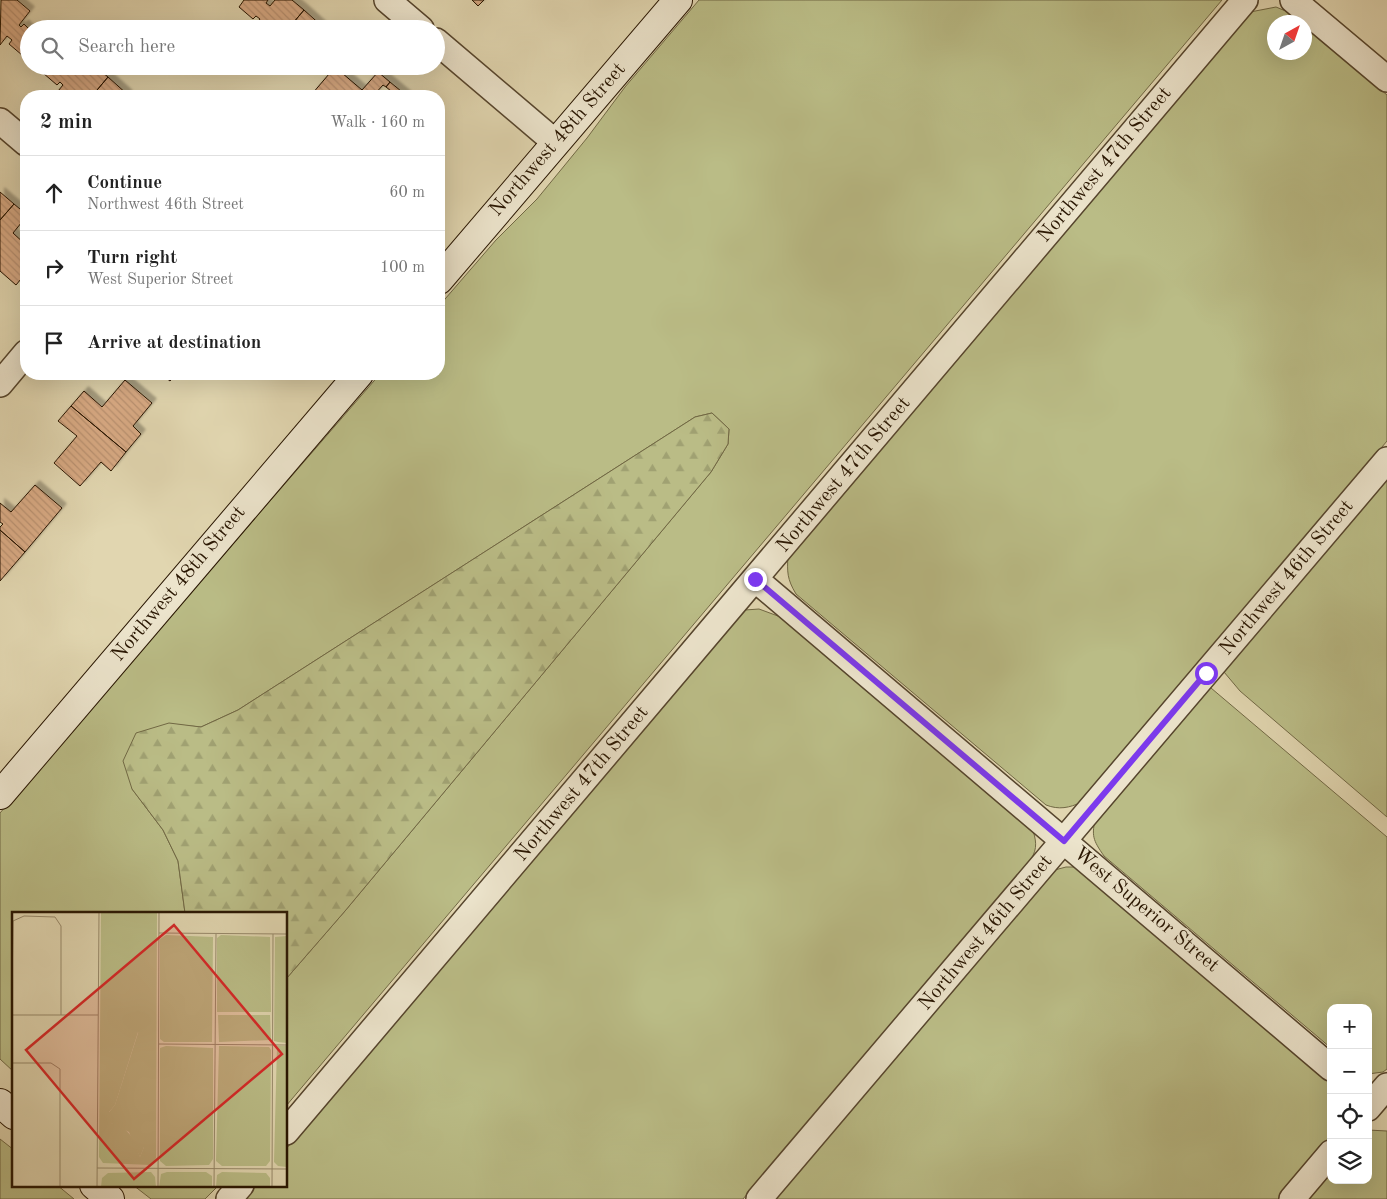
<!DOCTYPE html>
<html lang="en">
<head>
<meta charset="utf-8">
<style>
	:root { --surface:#fff; --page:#f2f2f2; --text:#222; --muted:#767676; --line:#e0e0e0 }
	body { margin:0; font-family:"Old Standard TT",serif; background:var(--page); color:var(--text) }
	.controls { position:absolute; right:15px; bottom:15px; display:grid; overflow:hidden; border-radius:10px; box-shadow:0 5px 20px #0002 }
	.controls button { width:45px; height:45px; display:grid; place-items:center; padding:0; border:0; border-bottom:1px solid var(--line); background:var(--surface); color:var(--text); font:25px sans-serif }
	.compass { position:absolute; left:1267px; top:15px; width:45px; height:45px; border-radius:50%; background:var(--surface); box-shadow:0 5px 20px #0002; rotate:40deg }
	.stop { position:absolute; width:15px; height:15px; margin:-11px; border:4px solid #7c3aed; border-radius:50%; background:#fff }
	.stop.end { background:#7c3aed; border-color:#fff; box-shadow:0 1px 5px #0008 }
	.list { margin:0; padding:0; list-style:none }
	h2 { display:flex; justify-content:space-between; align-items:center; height:65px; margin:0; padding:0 20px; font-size:21px }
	h2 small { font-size:16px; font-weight:400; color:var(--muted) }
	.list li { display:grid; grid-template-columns:32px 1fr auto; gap:15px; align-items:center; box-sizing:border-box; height:75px; padding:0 20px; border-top:1px solid var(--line) }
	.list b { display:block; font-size:19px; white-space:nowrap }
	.list p { margin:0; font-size:16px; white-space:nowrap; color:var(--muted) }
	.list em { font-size:16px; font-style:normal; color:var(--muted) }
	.icon { flex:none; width:28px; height:28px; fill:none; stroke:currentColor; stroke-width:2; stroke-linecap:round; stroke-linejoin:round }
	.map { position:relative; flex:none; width:1387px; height:1199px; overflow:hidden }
	.search { position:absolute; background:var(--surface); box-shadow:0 5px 20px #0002; left:20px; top:20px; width:425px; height:55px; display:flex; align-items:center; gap:12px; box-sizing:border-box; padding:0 18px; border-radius:28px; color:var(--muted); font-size:19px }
	.panel { position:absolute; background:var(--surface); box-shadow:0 5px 20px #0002; left:20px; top:90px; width:425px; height:290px; border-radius:20px }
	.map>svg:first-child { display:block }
	.green { fill:#babc86; stroke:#716844 }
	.forest { fill:url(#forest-firs); stroke:#716844 }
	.building { fill:url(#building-back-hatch); stroke:#281501; filter:url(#shadow) }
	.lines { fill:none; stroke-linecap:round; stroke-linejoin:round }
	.street-casing { stroke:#56452d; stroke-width:28 }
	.secondary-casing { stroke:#281501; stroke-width:30 }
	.street { stroke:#ece4cc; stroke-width:25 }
	.secondary { stroke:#ece4cc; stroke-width:28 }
	.route { stroke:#7c3aed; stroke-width:6 }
	.labels { text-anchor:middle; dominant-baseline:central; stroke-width:5; stroke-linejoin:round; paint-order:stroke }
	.street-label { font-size:20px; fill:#281501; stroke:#ece4cc }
	.inset-road { fill:none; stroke:#97896a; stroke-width:1 }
	.view { fill:#d62828; fill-opacity:0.15; stroke:#d62828; stroke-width:2.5 }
	.inset-edge { fill:none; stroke:#281501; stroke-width:2.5 }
</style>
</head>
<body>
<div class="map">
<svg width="1387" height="1199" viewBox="0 0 1387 1199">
	<defs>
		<pattern id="forest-firs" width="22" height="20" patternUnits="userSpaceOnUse" patternTransform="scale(1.25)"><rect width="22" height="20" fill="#babc86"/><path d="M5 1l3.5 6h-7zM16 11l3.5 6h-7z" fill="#a0a172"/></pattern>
		<pattern id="building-back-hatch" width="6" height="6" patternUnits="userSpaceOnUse" patternTransform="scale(1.25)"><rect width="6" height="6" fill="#d8aa84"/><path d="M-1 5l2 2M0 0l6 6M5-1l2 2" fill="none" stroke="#b99170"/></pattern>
		<filter id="shadow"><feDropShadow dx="4.5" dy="-4.5" stdDeviation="1" flood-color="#0004"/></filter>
	</defs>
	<rect width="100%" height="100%" fill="#e1d6b0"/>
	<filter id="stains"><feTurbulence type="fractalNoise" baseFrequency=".004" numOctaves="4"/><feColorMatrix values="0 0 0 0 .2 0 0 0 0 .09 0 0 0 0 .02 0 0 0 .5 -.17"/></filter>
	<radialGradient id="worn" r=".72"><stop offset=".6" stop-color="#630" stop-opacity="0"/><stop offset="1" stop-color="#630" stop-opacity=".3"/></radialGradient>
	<!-- green -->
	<path class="green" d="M699,0H1222L286,1106V979L345,911L711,472L728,444L729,429L712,413L695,417L238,710L201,727L169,724L132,789L163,830L178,861L185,913H14V1072L0,1059V813L380,374H439V306L496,240L537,199L587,138L625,87Z
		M1276,7L1293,14L1303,22H1274V52H1304L1305,24L1387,95V441L1082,802C1069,808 1059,810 1046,805L796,594C787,579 787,572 788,555L1245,13Z
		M1387,472V817L1240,691L1224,672L1230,656Z
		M759,609L786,619L1032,827C1036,840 1038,848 1031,859L743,1199H244L255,1185H286V1149L733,619L745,610Z
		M1211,688L1387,837V1069L1383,1072L1368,1074V1008H1331V1048L1104,856C1093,840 1091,836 1096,816L1201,692Z
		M1066,867H1074L1086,872L1331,1082V1137L1279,1199H770L1047,872Z
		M1368,1130L1387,1131V1199H1303L1331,1165V1180H1368Z
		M0,1139L14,1150V1185H57L74,1199H0Z
		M133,1185H219L205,1199H151Z"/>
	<!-- forest -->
	<path class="forest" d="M712,413L729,429L728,444L711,472L345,911L286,979V913H185L178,861L163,830L132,789L123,761L136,733L169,723L201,727L238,710L695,417Z"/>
	<!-- building -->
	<path class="building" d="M1,0H17L30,11L19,25L21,27L24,24L29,29V48L22,55L9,44L12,40L7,36L0,45Z
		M244,0H268L266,3L270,6L275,0H292L304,10L288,29H252L260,19L256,16L253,19L239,7Z
		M472,0H484L478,6Z
		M304,10L324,28V29H288Z
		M49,66H74L71,69L73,72L78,66H95L108,77L92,96H54L63,85L60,82L57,85L43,73Z
		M309,66H323L317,73Z
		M335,67L362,90L378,72L390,82L386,87L383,85L373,96H315L312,94Z
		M108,77L128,95L127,96H92Z
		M390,82L407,96H386L391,91L386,87Z
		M0,192L14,204L0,220Z
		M14,204L26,214V217L13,233L26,245V273L16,285L0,271V220Z
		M161,374H176L170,381Z
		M125,380L152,403L133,426L141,434L126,452L71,406L84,391L102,407Z
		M71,406L126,452L111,471L101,462L80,486L54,463L77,436L58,421Z
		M35,485L62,508L25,552L0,530V527L3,524L0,522V503L11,512Z
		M0,530L25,552L0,581Z"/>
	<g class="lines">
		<!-- street casing -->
		<g class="street-casing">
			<path id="street" d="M387,0L421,29
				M1293,0L1387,79
				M436,41L556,143
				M0,121L26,143
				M0,384L26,353
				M755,579L1331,1068
				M1368,1108L1387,1086
				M286,1132L1245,0
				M229,1199L241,1185
				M759,1199L1387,460
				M1292,1199L1331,1153"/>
		</g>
		<!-- secondary casing -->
		<g class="secondary-casing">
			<path id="secondary" d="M439,280L678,0
				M0,795L359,374
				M0,1103L14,1115
				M94,1185L110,1199"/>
		</g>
		<!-- street -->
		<use href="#street" class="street"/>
		<!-- secondary -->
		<use href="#secondary" class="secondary"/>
	</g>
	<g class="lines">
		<!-- route -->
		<path class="route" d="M755,579L1064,841L1206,673"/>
	</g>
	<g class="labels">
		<!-- street labels -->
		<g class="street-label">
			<text transform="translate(558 140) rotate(-49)">Northwest 48th Street</text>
			<text transform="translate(1105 165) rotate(-50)">Northwest 47th Street</text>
			<text transform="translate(844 475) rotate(-50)">Northwest 47th Street</text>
			<text transform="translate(1287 578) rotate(-50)">Northwest 46th Street</text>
			<text transform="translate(179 584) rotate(-50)">Northwest 48th Street</text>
			<text transform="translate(582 784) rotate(-50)">Northwest 47th Street</text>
			<text transform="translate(1146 910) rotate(40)">West Superior Street</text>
			<text transform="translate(986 933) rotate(-50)">Northwest 46th Street</text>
		</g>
	</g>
	<!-- overview -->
	<g transform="translate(12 912)">
		<rect width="275" height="275" fill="#e1d6b0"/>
		<path d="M89,0H145L144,246L139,253L91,251L87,245ZM126,120L132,125V235L128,245L121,226L110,214L99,211L97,200L103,193ZM154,23L201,25L200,130H152L148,127V27ZM209,23L258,25L259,100H205V26ZM275,24V131L266,130L262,129L263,25ZM206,103H258L259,128L207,130ZM154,134L201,136V247L197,253L154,254L148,249V136ZM207,134L257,135L259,138L258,249L254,254H210L204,249ZM265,134H275V255L266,254L262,250ZM139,260L143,265L144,275H89L90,266L96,261ZM155,260H194L200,264V275H147L149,262ZM210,260L254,261L258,266V275H204L205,263Z" fill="#babc86" fill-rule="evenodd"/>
		<path d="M127,118L132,124V235L128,245L117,220L95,209L94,204L103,193Z" fill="#babc86"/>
		<path class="inset-road" d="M147,21L275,22M0,83L1,9L12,4L43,5L49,14V103M0,103H86M147,132L275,133M0,151H39L48,157V275M85,256L275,257M85,275L87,0M146,275L147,0M202,275L204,22M260,275L261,22"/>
		<path class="view" d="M162,13L270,142L122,267L14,138Z"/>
		<rect width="275" height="275" class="inset-edge"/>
	</g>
	<rect width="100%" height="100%" filter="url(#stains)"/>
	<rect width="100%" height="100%" fill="url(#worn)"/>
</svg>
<div class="controls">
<button>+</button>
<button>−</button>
<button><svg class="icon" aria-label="locate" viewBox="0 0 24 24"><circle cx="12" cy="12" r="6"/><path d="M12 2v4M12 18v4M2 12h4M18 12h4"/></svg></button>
<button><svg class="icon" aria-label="layers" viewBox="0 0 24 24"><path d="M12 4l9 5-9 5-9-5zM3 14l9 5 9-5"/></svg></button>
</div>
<svg class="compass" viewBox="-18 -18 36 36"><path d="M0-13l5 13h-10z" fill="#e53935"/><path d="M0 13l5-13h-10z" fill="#767676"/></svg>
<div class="stop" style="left:1206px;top:673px"></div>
<div class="stop end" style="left:755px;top:579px"></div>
<div class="search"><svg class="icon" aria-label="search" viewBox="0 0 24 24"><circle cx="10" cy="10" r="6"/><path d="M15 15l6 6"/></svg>Search here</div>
<section class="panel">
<h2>2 min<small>Walk · 160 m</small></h2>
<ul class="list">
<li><svg class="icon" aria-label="ahead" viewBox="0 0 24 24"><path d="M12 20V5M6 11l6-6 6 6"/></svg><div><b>Continue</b><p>Northwest 46th Street</p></div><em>60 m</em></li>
<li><svg class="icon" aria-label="right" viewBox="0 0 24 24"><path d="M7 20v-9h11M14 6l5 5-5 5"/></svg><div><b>Turn right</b><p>West Superior Street</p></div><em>100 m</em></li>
<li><svg class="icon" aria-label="arrive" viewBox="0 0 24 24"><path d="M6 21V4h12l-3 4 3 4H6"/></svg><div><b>Arrive at destination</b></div></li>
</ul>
</section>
</div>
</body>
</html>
